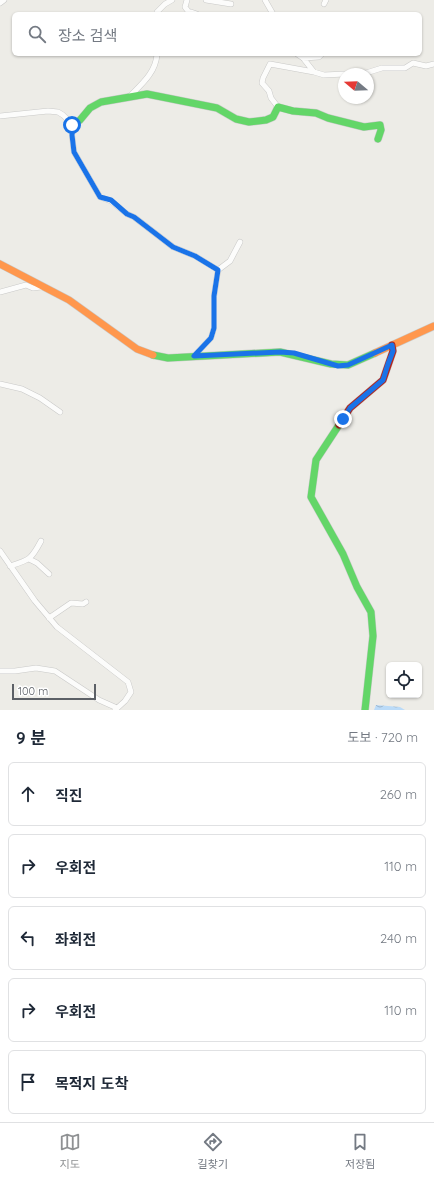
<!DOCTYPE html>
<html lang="ko">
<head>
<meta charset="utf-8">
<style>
	:root { --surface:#fff; --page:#f6f6f7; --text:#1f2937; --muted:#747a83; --line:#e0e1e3; --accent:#8f9193 }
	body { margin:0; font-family:Quicksand,"Noto Sans KR",sans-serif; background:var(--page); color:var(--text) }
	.controls { position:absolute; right:12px; bottom:12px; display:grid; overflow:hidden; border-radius:6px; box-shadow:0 1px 3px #0004 }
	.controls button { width:36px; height:36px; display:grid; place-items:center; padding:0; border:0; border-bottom:1px solid var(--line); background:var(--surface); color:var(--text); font:20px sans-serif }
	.compass { position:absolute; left:338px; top:68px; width:36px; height:36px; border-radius:50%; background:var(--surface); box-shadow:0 1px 3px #0004; rotate:289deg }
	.scale { position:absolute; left:12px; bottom:10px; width:84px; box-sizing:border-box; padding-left:4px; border:2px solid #5c6066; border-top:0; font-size:11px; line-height:14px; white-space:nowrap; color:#5c6066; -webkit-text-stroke:3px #fff; paint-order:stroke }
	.stop { position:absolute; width:12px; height:12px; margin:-9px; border:3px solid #1a73e8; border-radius:50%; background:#fff }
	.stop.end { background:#1a73e8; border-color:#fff; box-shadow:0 1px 4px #0008 }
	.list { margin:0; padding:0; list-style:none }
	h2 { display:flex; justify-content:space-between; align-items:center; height:52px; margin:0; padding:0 16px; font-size:17px }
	h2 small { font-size:13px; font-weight:400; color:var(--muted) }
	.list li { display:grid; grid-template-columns:26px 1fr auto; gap:12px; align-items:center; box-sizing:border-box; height:64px; margin:0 8px 8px; padding:0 8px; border:1px solid var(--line); border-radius:6px }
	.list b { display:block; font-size:15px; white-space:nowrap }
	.list em { font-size:13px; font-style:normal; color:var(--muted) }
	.icon { flex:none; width:22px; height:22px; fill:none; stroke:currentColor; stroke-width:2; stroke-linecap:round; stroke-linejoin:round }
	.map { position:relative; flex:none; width:434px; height:710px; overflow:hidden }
	.search { position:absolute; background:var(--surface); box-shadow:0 1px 3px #0004; left:12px; right:12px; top:12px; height:44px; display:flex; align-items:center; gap:10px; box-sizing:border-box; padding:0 14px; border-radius:6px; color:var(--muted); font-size:15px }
	.sheet { height:412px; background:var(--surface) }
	nav { display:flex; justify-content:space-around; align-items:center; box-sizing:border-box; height:56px; border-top:1px solid var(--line); background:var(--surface); font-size:11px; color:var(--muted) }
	nav a { display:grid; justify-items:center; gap:2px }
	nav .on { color:var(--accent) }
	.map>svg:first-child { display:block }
	.water { fill:url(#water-waves) }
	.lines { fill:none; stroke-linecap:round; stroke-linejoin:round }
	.street-casing { stroke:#c9c9c8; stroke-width:6 }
	.fast-casing { stroke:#c9cac9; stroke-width:8 }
	.slow-casing { stroke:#c9cac9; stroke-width:8 }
	.jam-casing { stroke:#c9cac9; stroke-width:8 }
	.street { stroke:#fcfcfb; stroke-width:5 }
	.fast { stroke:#63d668; stroke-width:7 }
	.slow { stroke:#ff974d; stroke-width:7 }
	.jam { stroke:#b3261e; stroke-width:7 }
	.route { stroke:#1a73e8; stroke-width:5 }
</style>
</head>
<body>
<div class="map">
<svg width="434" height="710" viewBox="0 0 434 710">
	<defs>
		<pattern id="water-waves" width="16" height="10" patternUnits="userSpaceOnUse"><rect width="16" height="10" fill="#bbdbf8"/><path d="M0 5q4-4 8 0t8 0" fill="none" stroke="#9bb5cd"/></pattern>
	</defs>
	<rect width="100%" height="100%" fill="#edece7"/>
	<!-- water -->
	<path class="water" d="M376,705L400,707L405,710H374Z"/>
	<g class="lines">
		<!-- street casing -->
		<g class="street-casing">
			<path id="street" d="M187,0L185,7L188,11L197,14
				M206,0L231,4
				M265,0L273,14
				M0,3L4,0
				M324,4L326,0
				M157,14V12L165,4L172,0
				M297,54L303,58L314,72L324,75L366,73L382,68H405L413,63L426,66L434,64
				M303,58L319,57L321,55
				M130,96C142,84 156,72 157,54
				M278,107L271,98L269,91L262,83L263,78L270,64L314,72
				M0,116L48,111L58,112L63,115L71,123L73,127L72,135L74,152L100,197L111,201L127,214L134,217L173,247L195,256L218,270
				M0,292L26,285L33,288L41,287
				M194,356L211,338L214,328V296L218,270L230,261L240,242
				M0,384L22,389L40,398L60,412
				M0,551L35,601L57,627L128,682L131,692L125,701L115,710
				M29,559L37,563L49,574
				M10,566C29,560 31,560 41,541
				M49,618L71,603L83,604L86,602
				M0,671H15L36,668L55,671L99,700L117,708"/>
		</g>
		<!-- fast casing -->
		<g class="fast-casing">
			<path id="fast" d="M72,125L80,120L90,108L101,102L147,94L217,108L236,119L249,122L266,120L273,117L278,107L293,111L316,113L328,118L364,127L380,125L381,130L378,139
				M153,355L168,358L280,352L331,364L348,365L375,353
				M339,425L316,460L311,497L343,554L357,587L371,612L373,636L365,710"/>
		</g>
		<!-- slow casing -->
		<g class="slow-casing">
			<path id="slow" d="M0,264L69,300L137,349L153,355
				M375,353L434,326"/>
		</g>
		<!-- jam casing -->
		<g class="jam-casing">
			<path id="jam" d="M339,425L350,408L383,380L393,351L392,345"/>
		</g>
		<!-- street -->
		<use href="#street" class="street"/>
		<!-- fast -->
		<use href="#fast" class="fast"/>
		<!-- slow -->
		<use href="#slow" class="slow"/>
		<!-- jam -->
		<use href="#jam" class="jam"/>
	</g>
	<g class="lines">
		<!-- route -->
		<path class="route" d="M72,125L73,127L72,135L74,152L100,197L111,200L127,214L134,217L173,247L195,256L218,270L214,296V328L211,338L194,356L280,352L294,353L338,366L348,365L392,345L393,351L388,364L383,380L350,408L343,419"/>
	</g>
</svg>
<div class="controls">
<button><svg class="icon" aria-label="locate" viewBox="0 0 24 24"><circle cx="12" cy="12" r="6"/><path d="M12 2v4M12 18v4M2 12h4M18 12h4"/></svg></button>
</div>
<svg class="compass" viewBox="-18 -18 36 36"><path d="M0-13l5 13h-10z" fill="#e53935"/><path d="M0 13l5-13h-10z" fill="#747a83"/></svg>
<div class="scale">100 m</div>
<div class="stop" style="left:72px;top:125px"></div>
<div class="stop end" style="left:343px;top:419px"></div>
<div class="search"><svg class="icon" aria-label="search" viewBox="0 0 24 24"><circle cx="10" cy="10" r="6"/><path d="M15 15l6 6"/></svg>장소 검색</div>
</div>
<section class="sheet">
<h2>9 분<small>도보 · 720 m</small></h2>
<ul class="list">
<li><svg class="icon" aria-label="ahead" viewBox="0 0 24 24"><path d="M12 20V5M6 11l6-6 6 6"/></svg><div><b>직진</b></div><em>260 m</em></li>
<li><svg class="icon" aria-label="right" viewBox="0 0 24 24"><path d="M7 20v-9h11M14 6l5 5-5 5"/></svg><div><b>우회전</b></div><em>110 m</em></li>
<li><svg class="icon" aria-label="left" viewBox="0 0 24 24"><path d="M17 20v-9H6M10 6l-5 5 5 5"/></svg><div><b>좌회전</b></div><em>240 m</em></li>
<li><svg class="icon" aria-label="right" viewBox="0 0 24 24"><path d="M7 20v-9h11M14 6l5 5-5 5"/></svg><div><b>우회전</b></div><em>110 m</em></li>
<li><svg class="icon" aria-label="arrive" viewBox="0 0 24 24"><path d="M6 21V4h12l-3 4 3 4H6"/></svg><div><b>목적지 도착</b></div></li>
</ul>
</section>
<nav>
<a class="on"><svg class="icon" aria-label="map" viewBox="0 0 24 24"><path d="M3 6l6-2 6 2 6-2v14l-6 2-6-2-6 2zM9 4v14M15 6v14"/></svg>지도</a>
<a><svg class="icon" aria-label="directions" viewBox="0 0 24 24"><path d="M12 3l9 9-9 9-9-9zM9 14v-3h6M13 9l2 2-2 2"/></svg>길찾기</a>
<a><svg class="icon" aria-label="saved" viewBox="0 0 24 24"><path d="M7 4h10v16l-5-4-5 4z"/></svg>저장됨</a>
</nav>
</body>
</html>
